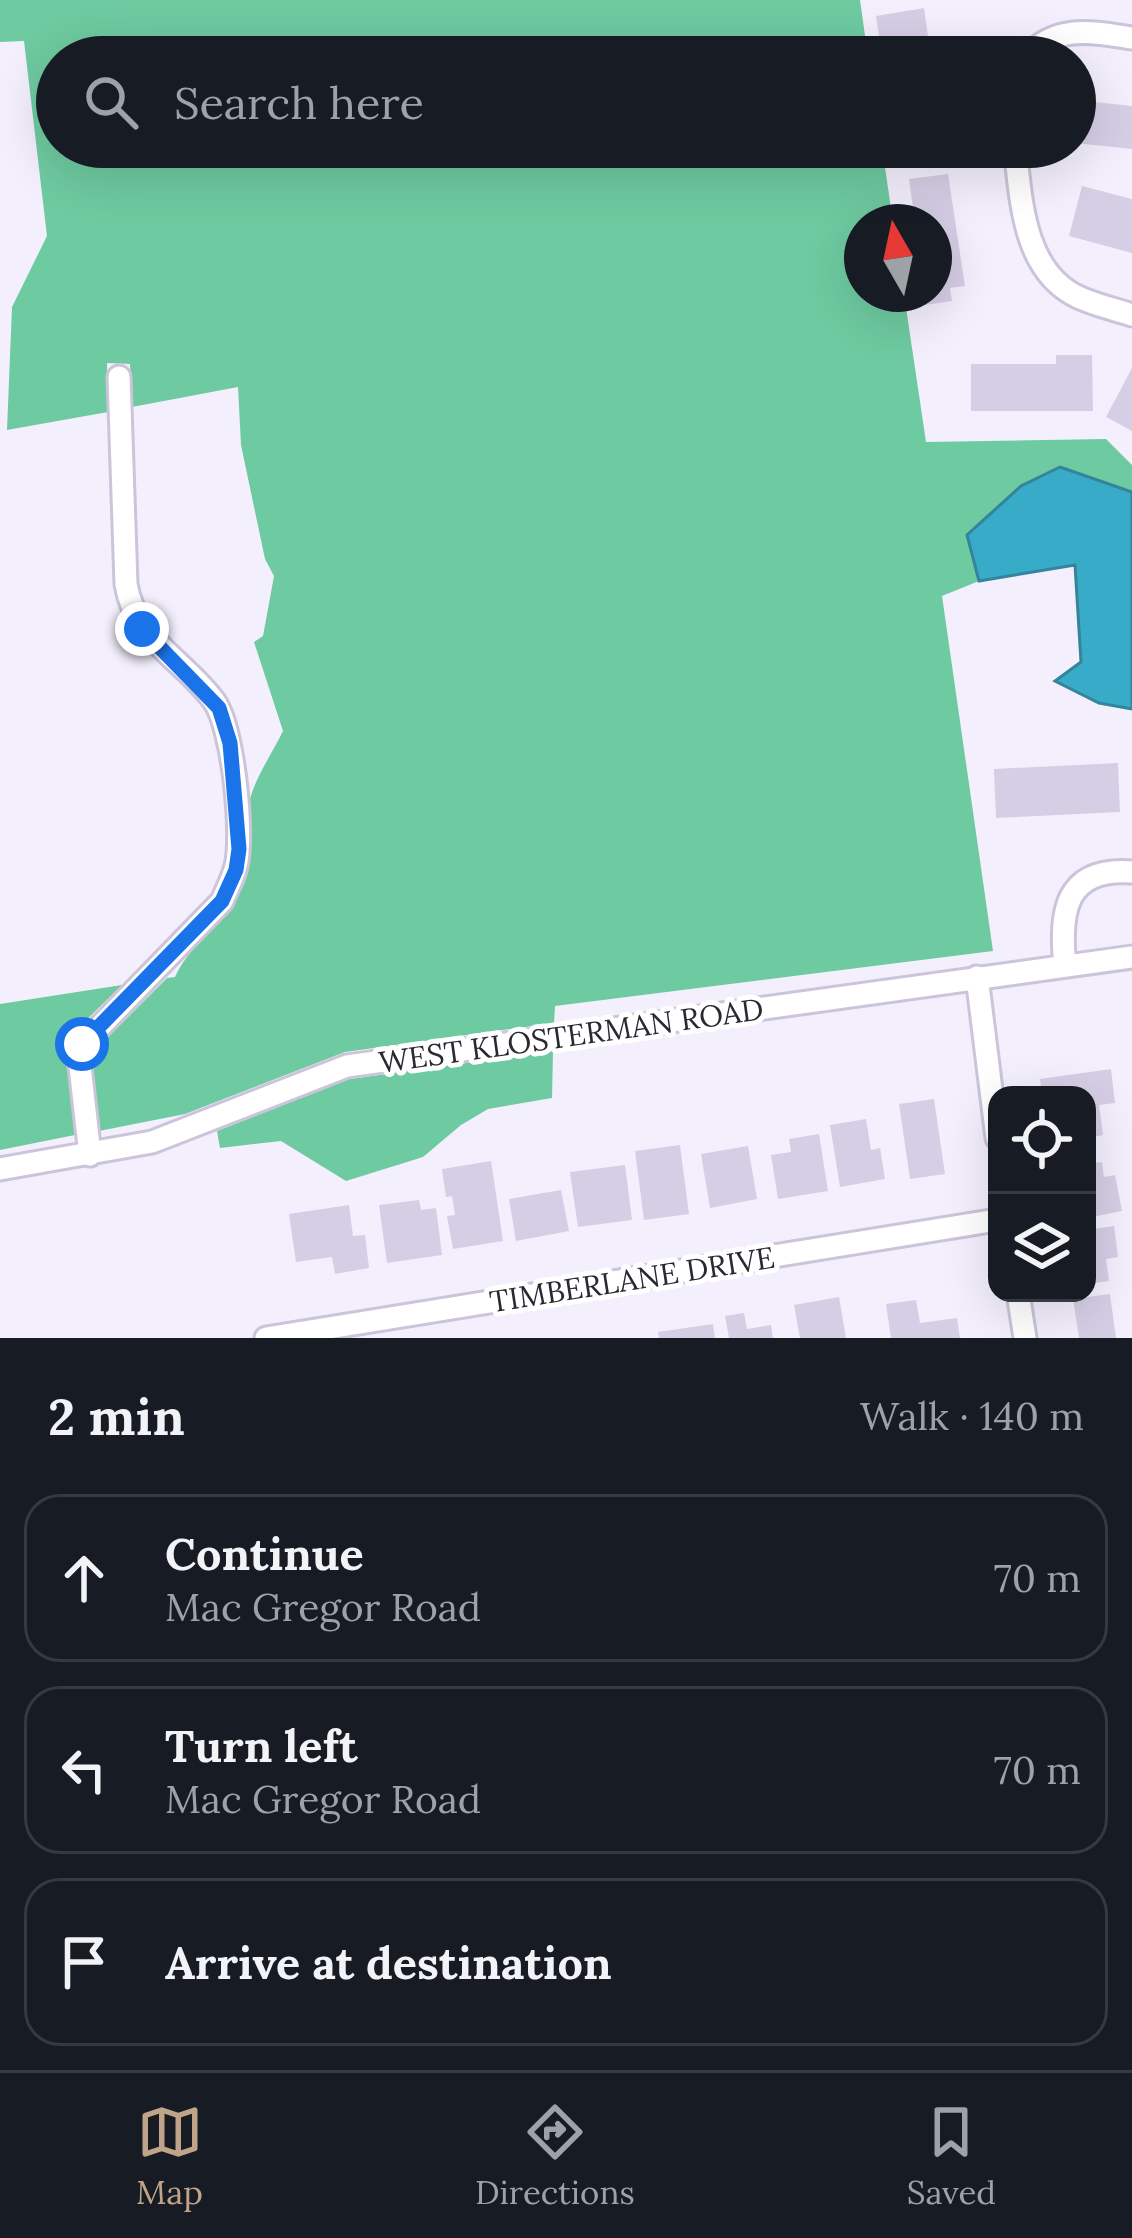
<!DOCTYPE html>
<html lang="en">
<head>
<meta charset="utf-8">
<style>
	:root { --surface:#171b24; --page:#20242c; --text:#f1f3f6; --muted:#9ea1a6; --line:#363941; --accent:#bfa48a }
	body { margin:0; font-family:Lora,serif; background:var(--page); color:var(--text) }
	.controls { position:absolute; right:36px; bottom:36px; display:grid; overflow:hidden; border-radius:24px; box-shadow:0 12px 48px #0002 }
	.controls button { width:108px; height:108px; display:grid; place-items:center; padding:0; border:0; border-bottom:3px solid var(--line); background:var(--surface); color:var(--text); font:60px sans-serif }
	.compass { position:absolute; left:844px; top:204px; width:108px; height:108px; border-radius:50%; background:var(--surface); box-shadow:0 12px 48px #0002; rotate:351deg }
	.stop { position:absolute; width:36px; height:36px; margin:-27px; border:9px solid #1a73e8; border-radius:50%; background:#fff }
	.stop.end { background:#1a73e8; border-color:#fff; box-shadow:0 3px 12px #0008 }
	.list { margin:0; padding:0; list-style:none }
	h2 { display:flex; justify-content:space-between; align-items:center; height:156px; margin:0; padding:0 48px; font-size:51px }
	h2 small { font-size:39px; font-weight:400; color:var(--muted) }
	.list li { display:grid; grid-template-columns:78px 1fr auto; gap:36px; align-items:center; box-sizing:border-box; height:168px; margin:0 24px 24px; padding:0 24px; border:3px solid var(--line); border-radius:36px }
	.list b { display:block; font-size:45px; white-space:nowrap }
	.list p { margin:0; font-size:39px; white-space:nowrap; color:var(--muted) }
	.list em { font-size:39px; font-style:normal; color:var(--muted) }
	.icon { flex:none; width:66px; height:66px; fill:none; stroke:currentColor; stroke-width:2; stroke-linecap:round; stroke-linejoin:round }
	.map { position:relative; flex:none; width:1132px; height:1338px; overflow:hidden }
	.search { position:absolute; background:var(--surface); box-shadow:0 12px 48px #0002; left:36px; right:36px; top:36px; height:132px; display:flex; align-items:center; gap:30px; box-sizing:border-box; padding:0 42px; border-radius:66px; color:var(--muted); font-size:45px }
	.sheet { height:732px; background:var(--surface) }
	nav { display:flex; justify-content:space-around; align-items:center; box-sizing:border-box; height:168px; border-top:3px solid var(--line); background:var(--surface); font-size:33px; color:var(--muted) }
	nav a { display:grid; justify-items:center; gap:6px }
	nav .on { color:var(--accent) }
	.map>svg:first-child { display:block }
	.forest { fill:#6ecaa0 }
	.water { fill:#38abc9; stroke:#34849b; stroke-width:3 }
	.building { fill:#d6cee5 }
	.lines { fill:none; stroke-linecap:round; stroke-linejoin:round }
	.minor-casing { stroke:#ccc4da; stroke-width:27 }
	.minor { stroke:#fff; stroke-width:21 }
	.route { stroke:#1a73e8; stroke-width:15 }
	.labels { text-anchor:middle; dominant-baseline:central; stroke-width:10; stroke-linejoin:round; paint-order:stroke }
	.street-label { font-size:30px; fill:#2b2831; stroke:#fff }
</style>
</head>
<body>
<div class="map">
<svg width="1132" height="1338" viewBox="0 0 1132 1338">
	<rect width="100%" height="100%" fill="#f4effd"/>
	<!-- forest -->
	<path class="forest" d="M0,0H860L868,57H57V147H882L893,222H862V294H904L926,442L1106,439L1132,465V492L1060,467L968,535L979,581L942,596L993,951L555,1006L554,1023L345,1052L185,1114L99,1131L90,1055L167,978L175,977C192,939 234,918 247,876C254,853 246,833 248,810C250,785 272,754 283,731L254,642L263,636L274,576L265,559L241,445L238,387L132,407L130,364L107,363L108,412L7,430L12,307L47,236L24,41L0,42Z
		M122,985L73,1033L66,1046L75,1135L0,1150V1004Z
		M553,1051L552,1098L488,1109L461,1125L423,1157L346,1181L281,1141L220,1148L217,1131L350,1079Z"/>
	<!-- water -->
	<path class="water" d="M1060,467L1132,492V709L1099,703L1055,681L1081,662L1075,565L979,581L967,535L1021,486Z"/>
	<!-- building -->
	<path class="building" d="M924,8L931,57H882L876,16Z
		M1075,100L1132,106V149L1075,143Z
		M894,147H943L944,150L896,156Z
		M948,174L965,286L950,288L952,301L918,306L916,294H934V222H905L904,217L914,215L909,179Z
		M1082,186L1132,199V253L1069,236Z
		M1056,355H1092L1093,411H971V364H1056Z
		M1132,368V431L1106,417Z
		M1118,763L1120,812L996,818L994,769Z
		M1111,1069L1115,1103L1099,1105L1103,1135L1087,1138V1095H1042L1040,1079Z
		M934,1099L945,1174L910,1179L899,1104Z
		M866,1119L871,1150L880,1148L885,1179L840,1187L830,1125Z
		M819,1134L828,1191L778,1199L771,1155L791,1152L789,1139Z
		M680,1145L689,1214L644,1220L635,1151Z
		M748,1146L757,1199L710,1208L701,1154Z
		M491,1161L503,1241L453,1249L447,1216L455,1215L452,1196L446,1197L442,1169Z
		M1102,1162L1104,1177L1115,1175L1122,1211L1087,1218V1164Z
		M625,1165L632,1220L578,1227L570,1172Z
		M561,1190L569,1231L516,1241L509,1199Z
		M419,1200L421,1210L436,1208L442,1255L387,1263L379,1205Z
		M349,1205L353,1236L365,1235L369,1268L335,1274L332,1257L296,1262L289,1214Z
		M1114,1226L1118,1257L1106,1259L1109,1281L1087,1284V1230Z
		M1110,1294L1116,1338H1079L1073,1299Z
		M839,1297L846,1338H800L794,1305Z
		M916,1300L920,1323L957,1318L960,1338H891L886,1304Z
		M744,1313L747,1329L771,1325L773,1338H729L725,1316Z
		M713,1324L715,1338H659L658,1332Z"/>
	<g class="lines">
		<!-- minor casing -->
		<g class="minor-casing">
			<path id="minor" d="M1027,57C1056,24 1092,32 1132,38
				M1015,147C1021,199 1023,271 1078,297C1095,305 1114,309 1132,315
				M1065,966C1059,912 1065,867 1132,872
				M977,977L997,1138
				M90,1155L78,1049L222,901C227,889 233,878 236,866C244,835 233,727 214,701C183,659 135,640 126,584L119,377
				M0,1169L152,1142L347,1066L1132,957
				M1018,1293L1025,1338
				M266,1338L997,1220"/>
		</g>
		<!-- minor -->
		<use href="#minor" class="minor"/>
	</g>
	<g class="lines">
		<!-- route -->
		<path class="route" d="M82,1044L222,901L236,870L239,849L230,743L219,708L142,629"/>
	</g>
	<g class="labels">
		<!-- street labels -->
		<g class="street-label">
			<text transform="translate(571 1035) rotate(-8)">WEST KLOSTERMAN ROAD</text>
			<text transform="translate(632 1279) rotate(-9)">TIMBERLANE DRIVE</text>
		</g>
	</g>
</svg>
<div class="controls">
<button><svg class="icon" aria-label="locate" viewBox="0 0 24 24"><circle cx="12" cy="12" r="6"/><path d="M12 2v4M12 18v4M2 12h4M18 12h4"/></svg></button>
<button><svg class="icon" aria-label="layers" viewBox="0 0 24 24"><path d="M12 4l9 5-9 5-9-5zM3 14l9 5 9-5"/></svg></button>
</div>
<svg class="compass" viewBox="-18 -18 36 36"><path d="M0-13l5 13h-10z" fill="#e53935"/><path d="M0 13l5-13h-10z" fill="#9ea1a6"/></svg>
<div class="stop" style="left:82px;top:1044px"></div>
<div class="stop end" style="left:142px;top:629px"></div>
<div class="search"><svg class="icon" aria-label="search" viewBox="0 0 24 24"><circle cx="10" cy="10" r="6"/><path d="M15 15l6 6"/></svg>Search here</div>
</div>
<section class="sheet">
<h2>2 min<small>Walk · 140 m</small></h2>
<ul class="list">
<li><svg class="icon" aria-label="ahead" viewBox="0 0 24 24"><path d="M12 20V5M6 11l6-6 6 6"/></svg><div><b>Continue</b><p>Mac Gregor Road</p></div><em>70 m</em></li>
<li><svg class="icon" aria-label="left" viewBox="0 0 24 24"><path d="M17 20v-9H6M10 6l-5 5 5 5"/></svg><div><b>Turn left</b><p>Mac Gregor Road</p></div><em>70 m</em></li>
<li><svg class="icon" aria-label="arrive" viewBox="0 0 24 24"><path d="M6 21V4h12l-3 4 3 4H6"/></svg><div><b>Arrive at destination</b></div></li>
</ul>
</section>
<nav>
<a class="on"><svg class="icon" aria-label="map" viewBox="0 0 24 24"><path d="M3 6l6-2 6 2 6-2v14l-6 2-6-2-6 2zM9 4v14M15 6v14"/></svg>Map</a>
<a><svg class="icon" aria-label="directions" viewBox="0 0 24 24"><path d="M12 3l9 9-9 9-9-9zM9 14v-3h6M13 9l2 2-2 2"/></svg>Directions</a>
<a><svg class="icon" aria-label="saved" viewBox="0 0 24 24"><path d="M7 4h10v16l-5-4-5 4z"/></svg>Saved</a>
</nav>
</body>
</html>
